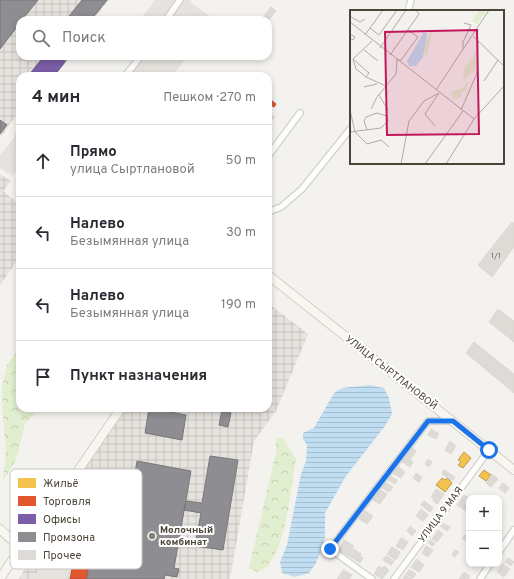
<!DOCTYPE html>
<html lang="ru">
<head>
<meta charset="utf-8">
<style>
	:root { --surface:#fff; --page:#f2f2f3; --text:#2b2b33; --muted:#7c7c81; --line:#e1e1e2 }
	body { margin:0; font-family:Overpass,sans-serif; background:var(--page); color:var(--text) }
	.controls { position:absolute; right:12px; bottom:12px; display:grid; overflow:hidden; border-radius:8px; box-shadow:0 2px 6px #0003 }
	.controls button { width:36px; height:36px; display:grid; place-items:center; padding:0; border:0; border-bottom:1px solid var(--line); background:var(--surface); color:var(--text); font:20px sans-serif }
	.stop { position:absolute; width:12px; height:12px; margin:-9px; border:3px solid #1a73e8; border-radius:50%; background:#fff }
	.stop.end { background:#1a73e8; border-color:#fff; box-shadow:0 1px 4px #0008 }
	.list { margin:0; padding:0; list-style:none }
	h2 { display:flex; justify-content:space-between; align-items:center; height:52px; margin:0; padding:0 16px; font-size:17px }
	h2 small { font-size:13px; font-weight:400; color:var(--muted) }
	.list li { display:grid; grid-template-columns:26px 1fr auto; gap:12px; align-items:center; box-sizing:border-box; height:72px; padding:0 16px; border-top:1px solid var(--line) }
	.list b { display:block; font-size:15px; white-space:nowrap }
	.list p { margin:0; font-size:13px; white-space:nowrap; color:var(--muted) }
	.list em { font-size:13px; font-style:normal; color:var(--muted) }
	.icon { flex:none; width:22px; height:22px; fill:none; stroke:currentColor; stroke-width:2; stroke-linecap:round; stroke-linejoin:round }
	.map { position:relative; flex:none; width:514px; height:579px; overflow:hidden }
	.search { position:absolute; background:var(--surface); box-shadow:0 2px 6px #0003; left:16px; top:16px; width:256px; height:44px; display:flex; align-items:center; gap:10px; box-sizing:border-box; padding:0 14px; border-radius:12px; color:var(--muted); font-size:15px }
	.panel { position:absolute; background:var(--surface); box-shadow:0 2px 6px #0003; left:16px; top:72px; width:256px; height:340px; border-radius:12px }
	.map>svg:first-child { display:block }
	.industrial { fill:url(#industrial-grid) }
	.forest { fill:url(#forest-crowns) }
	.parking { fill:#e6e3df }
	.water { fill:url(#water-rules) }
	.homes { fill:#f2c14e; stroke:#c09c48 }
	.shops { fill:#e4572e; stroke:#b65131 }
	.offices { fill:#7b5ea7; stroke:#6d5686 }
	.industry { fill:#8d8d92; stroke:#797777 }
	.building { fill:#dedbd6; stroke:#dcd9d4 }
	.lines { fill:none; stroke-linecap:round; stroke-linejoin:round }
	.street-casing { stroke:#d2d0cb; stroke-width:8 }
	.secondary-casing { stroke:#d3cfc5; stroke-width:10 }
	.street { stroke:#fdfdfc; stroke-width:5.5 }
	.secondary { stroke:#f7f6f1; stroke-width:8 }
	.route { stroke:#1a73e8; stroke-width:5 }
	.poi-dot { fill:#868178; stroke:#fff; stroke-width:1.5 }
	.labels { text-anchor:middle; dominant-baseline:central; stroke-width:4; stroke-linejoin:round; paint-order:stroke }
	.number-label { font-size:8px; fill:#706a61 }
	.street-label { font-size:10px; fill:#4b4439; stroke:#fff }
	.poi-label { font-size:10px; font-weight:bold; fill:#4b4439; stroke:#fff; text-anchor:start }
	.inset-road { fill:none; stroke:#b0aca6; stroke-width:1 }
	.view { fill:#c2185b; fill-opacity:0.15; stroke:#c2185b; stroke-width:2 }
	.inset-edge { fill:none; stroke:#4b4439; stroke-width:2 }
	.key { fill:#fff; stroke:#c9c7c4; stroke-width:1 }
	.key-label { font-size:11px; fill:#4b4439 }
</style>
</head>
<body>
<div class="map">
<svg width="514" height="579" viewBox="0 0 514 579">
	<defs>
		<pattern id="industrial-grid" width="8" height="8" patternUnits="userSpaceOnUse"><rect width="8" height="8" fill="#e6e2de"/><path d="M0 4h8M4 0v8" fill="none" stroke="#c7c3bf"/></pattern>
		<pattern id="forest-crowns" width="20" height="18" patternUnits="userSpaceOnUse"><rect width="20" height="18" fill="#e1eecf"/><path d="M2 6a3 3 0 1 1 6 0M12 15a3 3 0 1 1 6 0" fill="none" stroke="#c3cdb2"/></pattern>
		<pattern id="water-rules" width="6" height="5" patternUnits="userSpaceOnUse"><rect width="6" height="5" fill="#c0ddf1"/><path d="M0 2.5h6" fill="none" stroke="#a6bfcf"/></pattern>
	</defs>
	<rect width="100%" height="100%" fill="#f4f2ee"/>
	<!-- industrial -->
	<path class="industrial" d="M0,0H109L93,20H20V56H63L47,76H20V110L0,138Z
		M0,174L11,181L3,191L20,205V257L0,285Z
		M268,303L308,334L276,411L254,441L230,579H19L50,521L67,493L125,408H268Z"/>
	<!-- forest -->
	<path class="forest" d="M20,347V408H39L25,424L16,460L3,481L6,450L3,420L2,387L7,365Z
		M276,438H283L296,459C290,492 288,538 268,566C266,569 261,570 257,572L249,568L276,452Z"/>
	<!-- parking -->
	<path class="parking" d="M155,0H192L190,2L215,20H140Z
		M127,56H188L172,76H128L137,65Z
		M20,119V167L12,176L0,168V155L14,138Z
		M91,467L89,498L78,536L87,537L84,558L72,557L68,579H32L73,516L63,513L72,492Z"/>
	<!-- water -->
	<path class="water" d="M370,385L384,388L389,398L392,414L385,426L346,476L325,513V536L323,547L315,565L309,573L295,577L282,573L280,562L287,545L301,474L306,461L307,445L303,439V433L314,428L334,393L342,388Z"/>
	<!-- homes -->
	<path class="homes" d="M464,452L471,458L463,468L458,465L461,462L458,460Z
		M484,470L491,475L486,481L479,476Z
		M442,478L445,480L447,478L452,483L445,492L436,485Z"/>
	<!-- shops -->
	<path class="shops" d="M271,100L276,104L274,107L269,104Z
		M74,559L89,562L87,579H70Z"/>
	<!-- offices -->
	<path class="offices" d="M44,56H57L65,62L54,76H30L29,75Z"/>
	<!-- industry -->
	<path class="industry" d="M0,0H38L22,20H20V23L0,49Z
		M82,0H107L91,20H66Z
		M57,56H69L65,62Z
		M0,120L7,125L0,134Z
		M149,408L186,415L182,440L145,433Z
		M222,411L231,413L228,427L219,425Z
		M210,456L238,460L223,550L195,546L201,513L184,510L186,501L202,503Z
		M137,461L191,471L174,568L179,569L177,577L165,575L164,579H87L89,562L119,567Z"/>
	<!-- building -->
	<path class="building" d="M271,7L276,11L268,21L261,20Z
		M268,113L274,117L269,124L268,123Z
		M512,222L514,223V247L492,277L478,265Z
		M498,309L514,321V342L489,322Z
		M474,342L514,374V393L466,353Z
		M431,429L439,434L436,439L428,435Z
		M450,441L456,446L451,454L445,450Z
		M411,447L416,451L410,460L405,456Z
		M403,457L413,462L410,467L401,461Z
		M428,459L432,462L429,467L425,464Z
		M397,466L405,472L401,478L392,473Z
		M444,470L455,477L452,481L442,474Z
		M416,473L422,477L419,482L413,478Z
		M492,474L498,479L491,487L486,483Z
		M389,475L397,480L395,484L387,479Z
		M385,482L393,487L389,492L382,488Z
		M503,483L509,488L505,493L499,488Z
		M436,489L444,494L437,504L433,501L434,499L431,497Z
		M380,490L387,494L380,504L373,500Z
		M464,495L469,498V507L466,511L457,505Z
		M424,501L433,508L430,512L421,505Z
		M421,509L428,515L423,521L416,516Z
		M365,511L373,516L367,524L359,519Z
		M443,523L450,527L447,531L440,526Z
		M410,526L416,531L412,536L407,531Z
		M438,530L443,534L437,542L432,539Z
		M465,535L469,538V543L462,538Z
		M401,538L408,542L403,550L396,546Z
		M344,540L354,546L348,556L339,550Z
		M430,540L435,543L433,546L428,543Z
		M426,546L433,550L428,557L422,553Z
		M392,547L400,552L396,560L387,554Z
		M354,549L361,554L360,556L363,558L360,563L349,556Z
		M455,550L459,552L455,557L452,555Z
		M386,556L394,561L391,565L383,560Z
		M508,558L514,562L511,566L505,562Z
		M417,559L424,565L419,572L411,567Z
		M503,564L510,569L504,577L497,572Z
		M379,566L382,568L384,566L389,570L382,579L374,574Z
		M343,570L352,575L349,579H337Z
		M409,570L416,574L413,578L406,574Z
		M464,572L470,576L468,579H459Z
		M405,575L412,579H403Z"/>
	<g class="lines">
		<!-- street casing -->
		<g class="street-casing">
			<path id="street" d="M408,11L411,0
				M166,20L180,0
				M125,76L141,56
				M268,156L300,113
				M268,212L281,207L302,189L351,128
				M499,552L514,530
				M372,579L330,549L428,421H453
				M394,579L489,450
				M480,579L490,564"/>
		</g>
		<!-- secondary casing -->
		<g class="secondary-casing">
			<path id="secondary" d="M268,275L514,470
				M0,529L20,548
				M0,579L20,548L75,475L121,408"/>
		</g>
		<!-- street -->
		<use href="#street" class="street"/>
		<!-- secondary -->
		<use href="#secondary" class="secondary"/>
	</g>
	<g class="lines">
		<!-- route -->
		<path class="route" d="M330,549L428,421H453L489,450"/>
	</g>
	<!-- markers -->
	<circle class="poi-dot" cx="152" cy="536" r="4"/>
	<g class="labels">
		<!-- number labels -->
		<g class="number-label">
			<text x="496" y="256">1/1</text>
		</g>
		<!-- street labels -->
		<g class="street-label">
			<text transform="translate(391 373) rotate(38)">УЛИЦА СЫРТЛАНОВОЙ</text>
			<text transform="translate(441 515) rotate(-53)">УЛИЦА 9 МАЯ</text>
		</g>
		<!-- poi labels -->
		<g class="poi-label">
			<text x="160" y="530">Молочный<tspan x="160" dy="12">комбинат</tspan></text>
		</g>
	</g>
	<!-- overview -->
	<g transform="translate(350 10)">
		<rect width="154" height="154" fill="#f4f2ee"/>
		<path d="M129,0H137L127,14L122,11ZM81,22L82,23L77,46L74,43L76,31ZM127,38L126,59L113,71L114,57L123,48ZM119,71L116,81L111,82V87L105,90L101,85L102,81L111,79Z" fill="#e1eecf"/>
		<path d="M74,22L77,24L73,47L66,56H59L57,51Z" fill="#c0ddf1"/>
		<path class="inset-road" d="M1,7L10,12L15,9M0,12L124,109L96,154M20,18L29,25L47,0M0,24L5,27L3,30L0,28M15,25L33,0M123,26L154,56M22,31L3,49L19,63L16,67L36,76M30,38L56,0M113,39V32L121,15L114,13M14,40L28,51M40,45L69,4L66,0M3,49L6,59L16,67M46,50H51L68,27L58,20M134,71L148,50M14,77L27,74M86,80L139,0M29,85L38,100M21,99L27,87L46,64L47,50M0,100L5,122L17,134L31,130L39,137M111,100L127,63L128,30M75,104L89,83M75,104L85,116M124,109L154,76M0,122L31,118L38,111L37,106L27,103L16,107L14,111L17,120M51,154L59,111L74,91L89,83M75,154L113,101"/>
		<path class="view" d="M127,20L129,124L37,125L35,22Z"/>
		<rect width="154" height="154" class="inset-edge"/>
	</g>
	<!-- legend -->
	<rect x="10" y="469" width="132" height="100" rx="6" class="key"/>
	<rect x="18" y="478" width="18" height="10" fill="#f2c14e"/>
	<rect x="18" y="496" width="18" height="10" fill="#e4572e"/>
	<rect x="18" y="514" width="18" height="10" fill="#7b5ea7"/>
	<rect x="18" y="532" width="18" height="10" fill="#8d8d92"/>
	<rect x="18" y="550" width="18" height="10" fill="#dedbd6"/>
	<g class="key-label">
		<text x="43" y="487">Жильё</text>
		<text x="43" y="505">Торговля</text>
		<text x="43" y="523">Офисы</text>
		<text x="43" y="541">Промзона</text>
		<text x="43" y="559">Прочее</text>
	</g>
</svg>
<div class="controls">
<button>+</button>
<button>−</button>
</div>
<div class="stop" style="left:489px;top:450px"></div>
<div class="stop end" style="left:330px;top:549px"></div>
<div class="search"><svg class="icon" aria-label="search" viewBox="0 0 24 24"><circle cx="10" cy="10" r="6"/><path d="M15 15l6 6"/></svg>Поиск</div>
<section class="panel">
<h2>4 мин<small>Пешком · 270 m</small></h2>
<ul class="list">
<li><svg class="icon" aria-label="ahead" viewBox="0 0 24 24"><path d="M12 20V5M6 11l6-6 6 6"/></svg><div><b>Прямо</b><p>улица Сыртлановой</p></div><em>50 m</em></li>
<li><svg class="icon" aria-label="left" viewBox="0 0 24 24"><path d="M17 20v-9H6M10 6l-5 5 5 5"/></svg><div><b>Налево</b><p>Безымянная улица</p></div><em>30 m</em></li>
<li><svg class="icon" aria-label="left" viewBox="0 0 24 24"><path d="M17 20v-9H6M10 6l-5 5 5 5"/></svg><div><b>Налево</b><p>Безымянная улица</p></div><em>190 m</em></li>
<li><svg class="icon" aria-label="arrive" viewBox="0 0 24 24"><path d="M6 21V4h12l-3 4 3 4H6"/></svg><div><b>Пункт назначения</b></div></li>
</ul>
</section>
</div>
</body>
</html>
